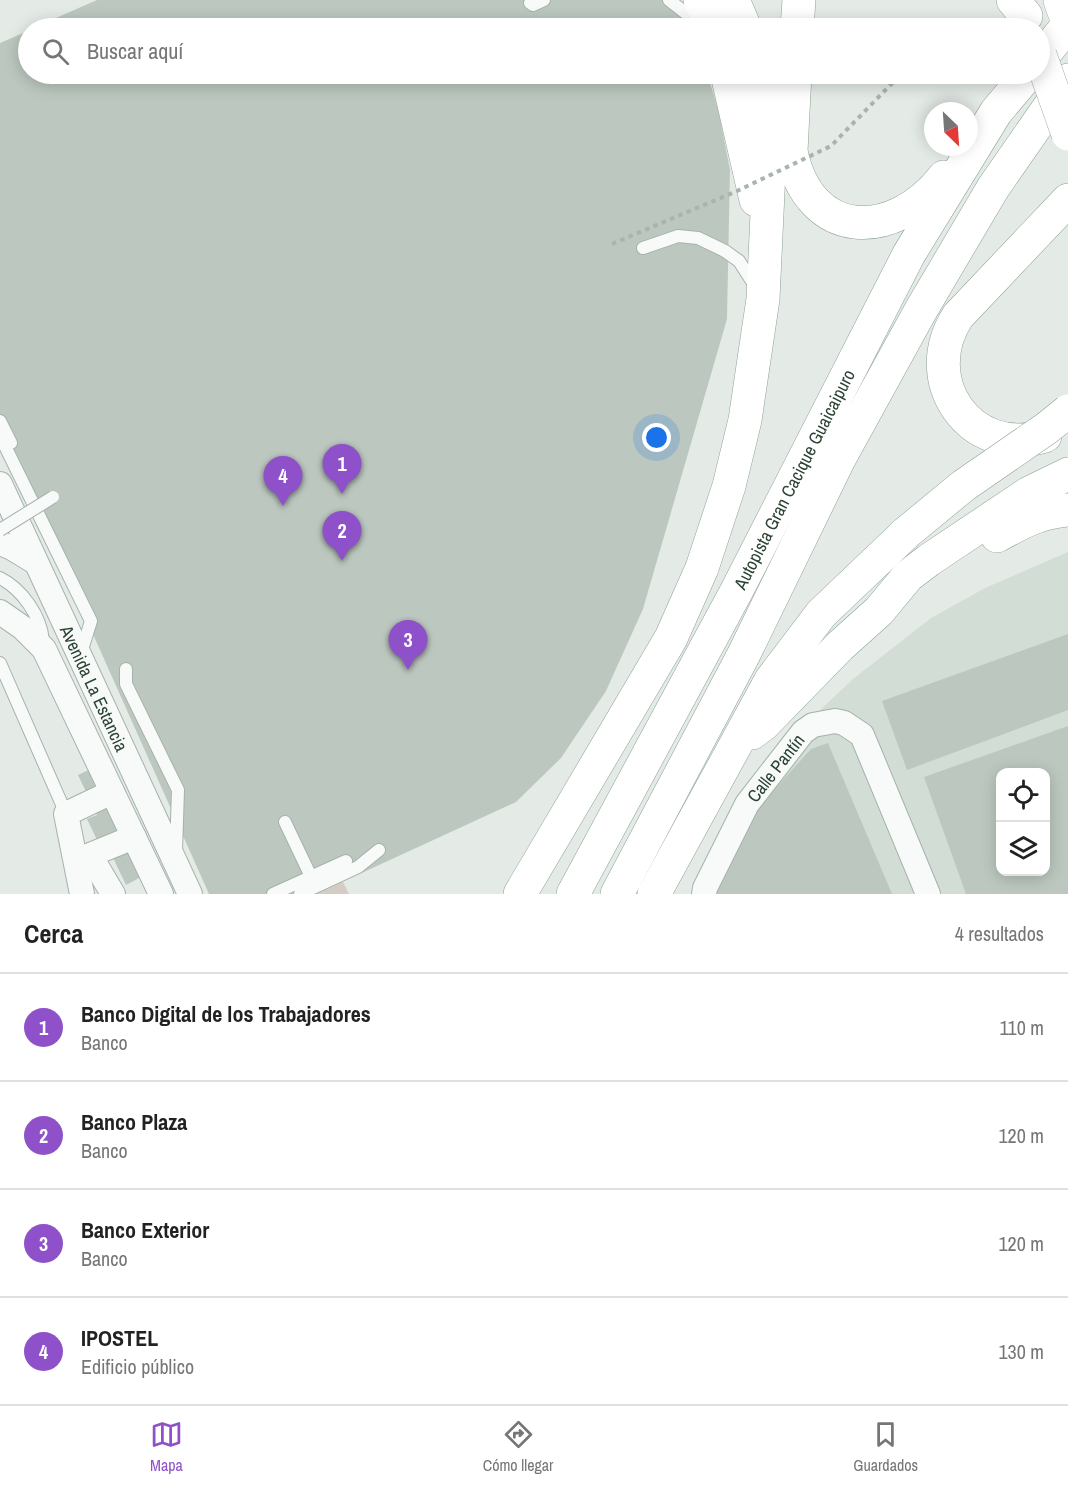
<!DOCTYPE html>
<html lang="es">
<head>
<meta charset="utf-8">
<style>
	:root { --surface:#fff; --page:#f2f2f2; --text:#222; --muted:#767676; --line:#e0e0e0; --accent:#8e51c9 }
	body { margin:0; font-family:"Archivo Narrow",sans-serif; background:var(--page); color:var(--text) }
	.controls { position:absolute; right:18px; bottom:18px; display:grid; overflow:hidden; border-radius:12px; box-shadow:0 3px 15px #0003 }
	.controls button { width:54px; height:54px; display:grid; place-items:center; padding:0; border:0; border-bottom:2px solid var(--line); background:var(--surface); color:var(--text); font:30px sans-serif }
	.compass { position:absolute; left:924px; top:102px; width:54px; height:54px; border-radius:50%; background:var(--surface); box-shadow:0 3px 15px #0003; rotate:155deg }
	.you { position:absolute; left:657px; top:438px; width:21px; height:21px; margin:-15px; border:4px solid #fff; border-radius:50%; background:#1a73e8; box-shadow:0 0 0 9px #1a73e833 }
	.badge { display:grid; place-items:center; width:39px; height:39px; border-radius:50%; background:var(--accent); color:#fff; font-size:20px; font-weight:700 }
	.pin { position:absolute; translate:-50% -50px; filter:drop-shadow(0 2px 3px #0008) }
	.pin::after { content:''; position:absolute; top:32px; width:21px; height:18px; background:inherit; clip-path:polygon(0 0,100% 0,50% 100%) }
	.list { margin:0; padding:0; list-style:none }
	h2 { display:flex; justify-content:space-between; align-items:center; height:78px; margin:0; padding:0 24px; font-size:26px }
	h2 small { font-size:20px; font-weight:400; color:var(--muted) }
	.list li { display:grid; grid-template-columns:39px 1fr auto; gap:18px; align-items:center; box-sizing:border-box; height:108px; padding:0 24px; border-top:2px solid var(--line) }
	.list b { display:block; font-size:22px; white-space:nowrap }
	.list p { margin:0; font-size:20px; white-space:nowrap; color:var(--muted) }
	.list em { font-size:20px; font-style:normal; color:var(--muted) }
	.icon { flex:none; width:33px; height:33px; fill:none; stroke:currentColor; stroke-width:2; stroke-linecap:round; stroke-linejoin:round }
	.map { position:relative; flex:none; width:1068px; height:894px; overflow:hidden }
	.search { position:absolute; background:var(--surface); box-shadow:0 3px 15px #0003; left:18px; right:18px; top:18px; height:66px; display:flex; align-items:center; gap:15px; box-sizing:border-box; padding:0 21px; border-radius:33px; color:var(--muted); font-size:22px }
	.sheet { height:510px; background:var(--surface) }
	nav { display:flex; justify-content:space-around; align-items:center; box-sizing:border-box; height:84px; border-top:2px solid var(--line); background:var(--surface); font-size:16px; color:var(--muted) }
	nav a { display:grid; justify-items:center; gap:3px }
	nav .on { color:var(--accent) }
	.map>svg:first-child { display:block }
	.built { fill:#d2ddd5; fill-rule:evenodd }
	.green { fill:#d5ccc6 }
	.building { fill:#bcc8bf; fill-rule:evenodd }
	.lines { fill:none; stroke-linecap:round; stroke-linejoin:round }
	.lane-casing { stroke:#a5b2a9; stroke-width:14 }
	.street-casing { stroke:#a5b2a9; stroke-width:26 }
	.secondary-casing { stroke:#a5b2a9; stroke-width:34 }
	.highway-casing { stroke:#8ca192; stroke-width:34 }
	.lane { stroke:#f7faf8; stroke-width:12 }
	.street { stroke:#f7faf8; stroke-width:24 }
	.secondary { stroke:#fff; stroke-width:33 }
	.highway { stroke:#fff; stroke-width:33 }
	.lane-bridge-casing { stroke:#a5b2a9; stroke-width:14; stroke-linecap:butt }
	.secondary-bridge-casing { stroke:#a5b2a9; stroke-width:34; stroke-linecap:butt }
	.highway-bridge-casing { stroke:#8ca192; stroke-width:34; stroke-linecap:butt }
	.path-bridge { stroke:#aab4ad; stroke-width:4; stroke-dasharray:4.5 4.5; stroke-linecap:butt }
	.lane-bridge { stroke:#f7faf8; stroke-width:12 }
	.secondary-bridge { stroke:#fff; stroke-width:33 }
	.highway-bridge { stroke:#fff; stroke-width:33 }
	.labels { text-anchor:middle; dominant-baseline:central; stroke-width:4.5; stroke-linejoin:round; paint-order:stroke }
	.street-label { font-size:18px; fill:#2c4333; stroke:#f4f9f5 }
</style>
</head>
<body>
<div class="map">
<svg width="1068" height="894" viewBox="0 0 1068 894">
	<rect width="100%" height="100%" fill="#e4ebe6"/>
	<!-- built -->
	<path class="built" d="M1068,552V894H694L781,758L819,711L853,679L931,618L985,588ZM1000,772H1046V872H1000Z"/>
	<!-- green -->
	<path class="green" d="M343,882L349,894H316Z"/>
	<!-- building -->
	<path class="building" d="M97,0H671L689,28H33Z
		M28,31V74H707L718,108L730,170L727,319L643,609L606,691L561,758L516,802L316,894H209L0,426V43Z
		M1068,634V710L907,770L882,701Z
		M1068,726V894H966L924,777ZM1000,772H1046V872H1000Z
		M828,743L892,894H714L754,812L811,749Z
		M93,768L141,877L126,885L105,841L99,844L87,819L97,815L78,775Z"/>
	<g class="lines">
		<!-- lane casing -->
		<g class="lane-casing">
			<path id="lane" d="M532,0L530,3L533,5L544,0
				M669,0L701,25
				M643,248L678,236L698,238L725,251L739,261L755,286
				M0,421L11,443
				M0,436L91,621L81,653
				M0,578C22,589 41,616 43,641
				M0,663L67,816
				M126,669V684L178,790L176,851
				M285,822L314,883
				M273,894L346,861
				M300,894L358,867L379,850"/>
		</g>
		<!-- street casing -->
		<g class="street-casing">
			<g id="street">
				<path id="s1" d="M0,484L190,894"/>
				<path d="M0,543L12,548L35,562"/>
				<path d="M0,612L23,628L44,649L161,894"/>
				<path d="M82,894L66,814L112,792"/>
				<path d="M113,894L90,855L134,837"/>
				<path id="s2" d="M704,894L705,888L747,804L803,732L813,725L835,721L844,723L862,735L928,894"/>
			</g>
		</g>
		<!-- secondary casing -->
		<g class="secondary-casing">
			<path id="secondary" d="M1060,0L1068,23"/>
		</g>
		<!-- highway casing -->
		<g class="highway-casing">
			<g id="highway">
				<path d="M700,0L714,28"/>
				<path d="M733,0L745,28"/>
				<path d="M1013,0L1026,16"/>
				<path d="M797,28L799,0"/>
				<path d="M1040,59L1068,25"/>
				<path d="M727,74L756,200"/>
				<path d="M795,74L791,151C809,241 893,242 944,177"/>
				<path d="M1045,436C970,459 916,380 958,316L1068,200"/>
				<path d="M997,536C1022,522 1038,513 1068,510"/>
				<path d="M752,733L764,724L840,646L879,611L908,576L929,560L1029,493L1068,474"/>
				<path d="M520,894L671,638L702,568L729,486L745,420L763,299L771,129L760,74"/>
				<path id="s3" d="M573,894L736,592L909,254L996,112L1028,74"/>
				<path d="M617,894L744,654L839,459L921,310L993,188L1068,80"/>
				<path d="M654,894L771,680L821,614L906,533"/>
			</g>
		</g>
		<!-- lane -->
		<use href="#lane" class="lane"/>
		<!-- street -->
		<use href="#street" class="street"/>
		<!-- secondary -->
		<use href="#secondary" class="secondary"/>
		<!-- highway -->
		<use href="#highway" class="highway"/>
		<!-- lane-bridge casing -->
		<g class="lane-bridge-casing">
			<path id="lane-bridge" d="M0,530L53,497"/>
		</g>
		<!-- secondary-bridge casing -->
		<g class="secondary-bridge-casing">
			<path id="secondary-bridge" d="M1040,55L1068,134"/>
		</g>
		<!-- highway-bridge casing -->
		<g class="highway-bridge-casing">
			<path id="highway-bridge" d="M906,533L963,486L1047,428L1068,411"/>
		</g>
		<!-- path-bridge -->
		<path class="path-bridge" d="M612,244L737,191L831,146L901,74"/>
		<!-- lane-bridge -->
		<use href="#lane-bridge" class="lane-bridge"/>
		<!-- secondary-bridge -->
		<use href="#secondary-bridge" class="secondary-bridge"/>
		<!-- highway-bridge -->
		<use href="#highway-bridge" class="highway-bridge"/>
	</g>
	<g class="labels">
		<!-- street labels -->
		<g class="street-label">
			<text stroke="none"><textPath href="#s3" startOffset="470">Autopista Gran Cacique Guaicaipuro</textPath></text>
			<text stroke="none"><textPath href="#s1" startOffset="225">Avenida La Estancia</textPath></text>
			<text stroke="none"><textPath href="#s2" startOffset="146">Calle Pantín</textPath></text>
		</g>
	</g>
</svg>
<div class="controls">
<button><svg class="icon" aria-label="locate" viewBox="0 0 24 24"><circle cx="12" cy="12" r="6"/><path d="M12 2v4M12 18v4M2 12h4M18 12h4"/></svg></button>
<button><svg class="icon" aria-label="layers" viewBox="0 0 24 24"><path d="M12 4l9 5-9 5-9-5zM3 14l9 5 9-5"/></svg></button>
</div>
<svg class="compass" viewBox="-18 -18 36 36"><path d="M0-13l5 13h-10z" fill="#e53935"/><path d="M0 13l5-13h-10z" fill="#767676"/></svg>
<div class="you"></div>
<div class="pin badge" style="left:342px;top:494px">1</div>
<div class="pin badge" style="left:342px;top:561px">2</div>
<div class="pin badge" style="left:408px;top:670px">3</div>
<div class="pin badge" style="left:283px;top:506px">4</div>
<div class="search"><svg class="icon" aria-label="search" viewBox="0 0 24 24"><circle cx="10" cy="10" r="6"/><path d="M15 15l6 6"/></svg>Buscar aquí</div>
</div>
<section class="sheet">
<h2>Cerca<small>4 resultados</small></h2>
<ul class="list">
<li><span class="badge">1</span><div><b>Banco Digital de los Trabajadores</b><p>Banco</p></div><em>110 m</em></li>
<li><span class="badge">2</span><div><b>Banco Plaza</b><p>Banco</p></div><em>120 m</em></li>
<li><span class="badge">3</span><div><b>Banco Exterior</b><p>Banco</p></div><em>120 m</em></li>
<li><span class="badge">4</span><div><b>IPOSTEL</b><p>Edificio público</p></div><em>130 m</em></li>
</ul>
</section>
<nav>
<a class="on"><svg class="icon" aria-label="map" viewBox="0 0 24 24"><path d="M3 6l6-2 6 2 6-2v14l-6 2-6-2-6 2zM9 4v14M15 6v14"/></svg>Mapa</a>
<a><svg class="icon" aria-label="directions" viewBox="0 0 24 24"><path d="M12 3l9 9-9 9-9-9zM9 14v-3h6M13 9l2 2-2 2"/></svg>Cómo llegar</a>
<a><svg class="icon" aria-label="saved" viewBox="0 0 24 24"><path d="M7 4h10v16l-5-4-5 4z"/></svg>Guardados</a>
</nav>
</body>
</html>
